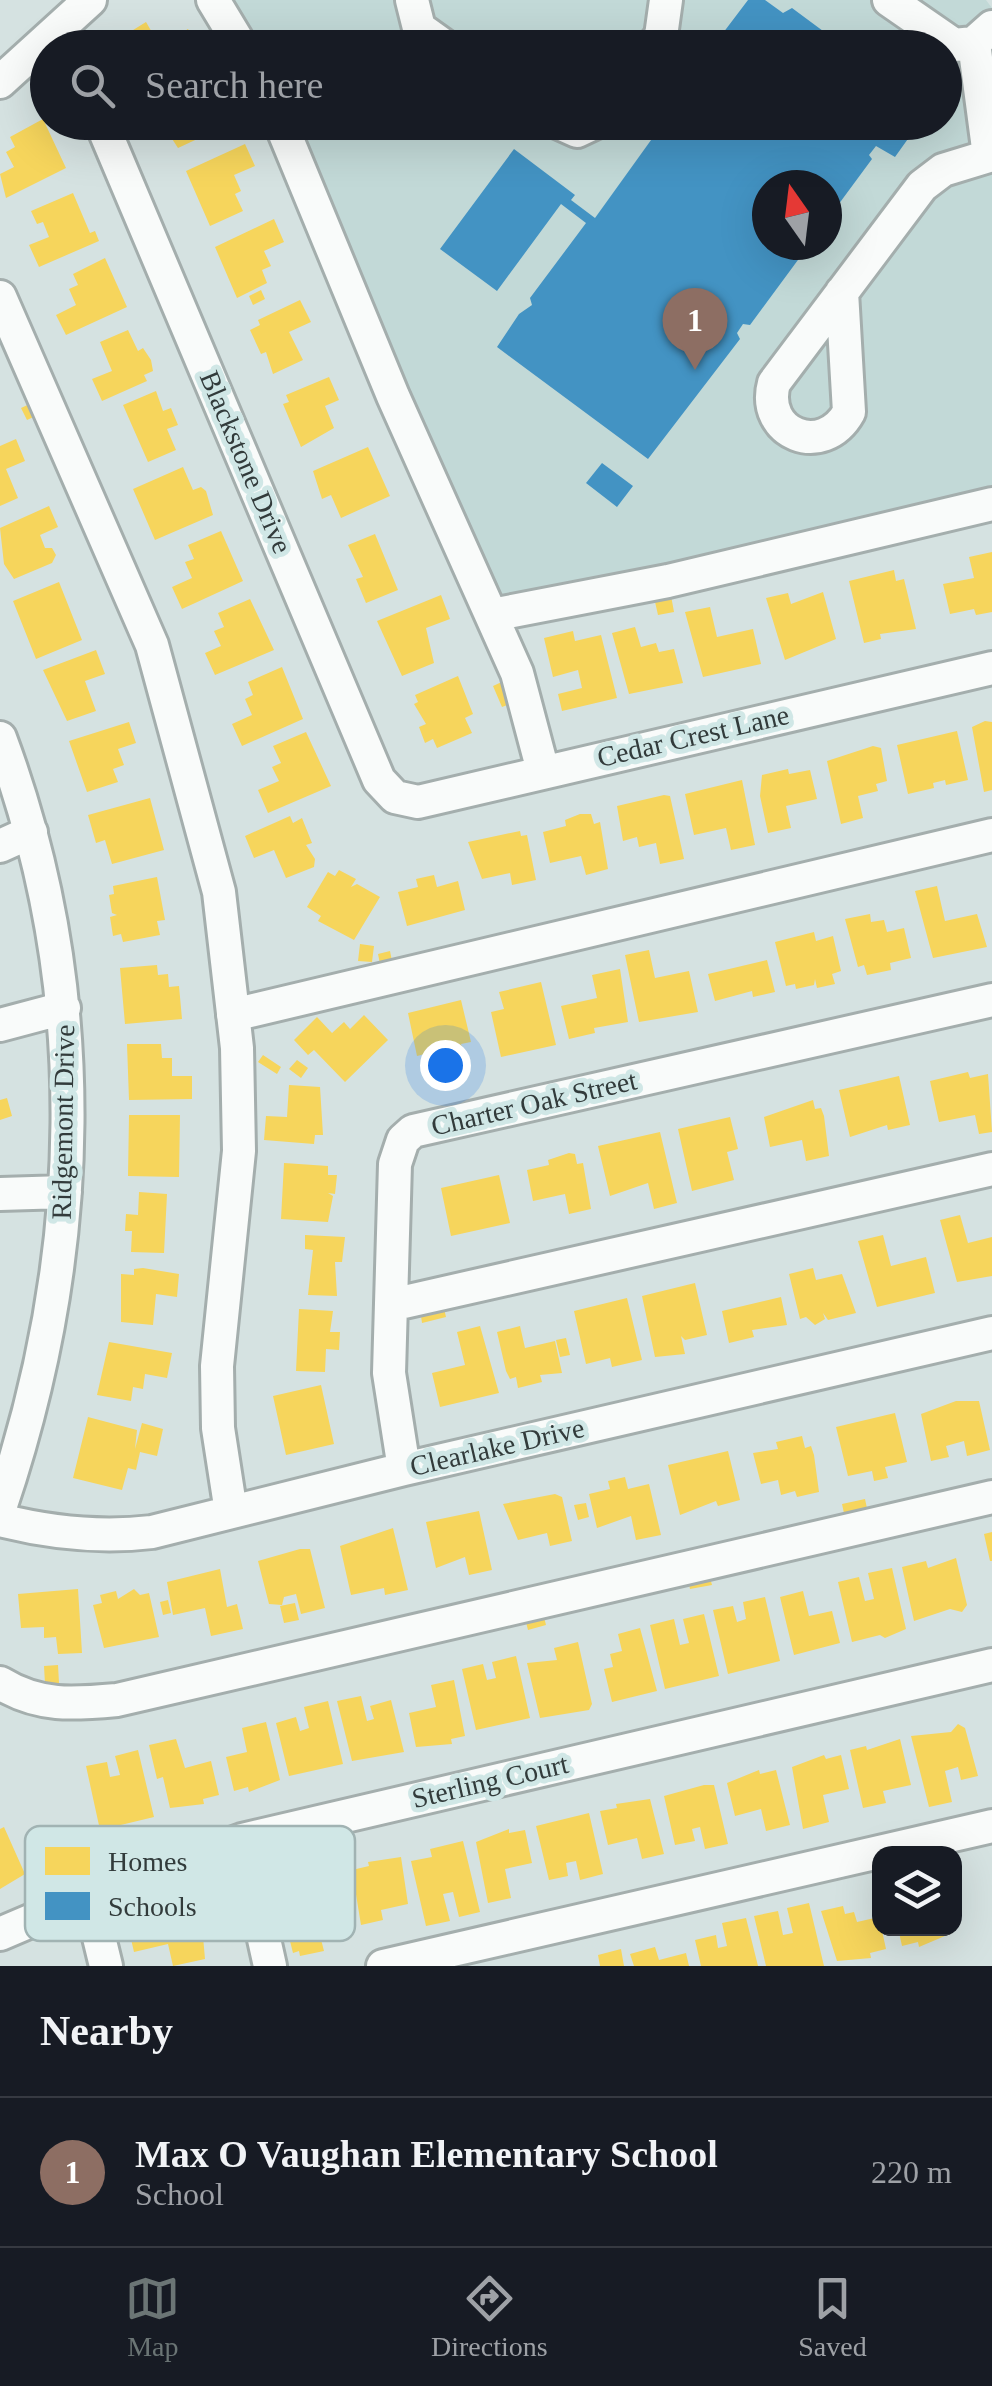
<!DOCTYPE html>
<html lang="en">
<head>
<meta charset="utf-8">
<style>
	:root { --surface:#171b24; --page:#242831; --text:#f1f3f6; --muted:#9ea1a6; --line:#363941; --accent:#6b7575 }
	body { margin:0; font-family:"Times New Roman",serif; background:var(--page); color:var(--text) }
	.controls { position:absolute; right:30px; bottom:30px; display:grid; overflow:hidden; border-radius:20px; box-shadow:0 10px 40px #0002 }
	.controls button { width:90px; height:90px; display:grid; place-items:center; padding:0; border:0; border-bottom:2px solid var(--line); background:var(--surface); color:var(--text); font:50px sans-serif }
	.compass { position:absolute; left:752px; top:170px; width:90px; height:90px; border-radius:50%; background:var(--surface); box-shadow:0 10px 40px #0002; rotate:346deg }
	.you { position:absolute; left:445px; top:1065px; width:35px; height:35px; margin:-25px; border:8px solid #fff; border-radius:50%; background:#1a73e8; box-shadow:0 0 0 15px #1a73e833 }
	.badge { display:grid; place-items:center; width:65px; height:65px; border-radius:50%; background:var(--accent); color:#fff; font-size:32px; font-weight:700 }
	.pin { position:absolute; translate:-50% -82px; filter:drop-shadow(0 2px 5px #0008) }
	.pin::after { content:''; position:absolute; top:52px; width:35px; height:30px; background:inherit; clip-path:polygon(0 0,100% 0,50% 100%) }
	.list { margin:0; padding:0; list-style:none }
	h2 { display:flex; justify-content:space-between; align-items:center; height:130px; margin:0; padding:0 40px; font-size:42px }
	h2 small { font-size:32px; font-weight:400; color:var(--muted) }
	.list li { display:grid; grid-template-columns:65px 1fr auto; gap:30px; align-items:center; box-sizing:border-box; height:150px; padding:0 40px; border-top:2px solid var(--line) }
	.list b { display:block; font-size:38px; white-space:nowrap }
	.list p { margin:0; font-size:32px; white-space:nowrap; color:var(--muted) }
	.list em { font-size:32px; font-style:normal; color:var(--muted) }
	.icon { flex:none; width:55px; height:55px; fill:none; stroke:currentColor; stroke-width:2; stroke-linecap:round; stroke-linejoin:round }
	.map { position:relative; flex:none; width:992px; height:1966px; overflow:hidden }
	.search { position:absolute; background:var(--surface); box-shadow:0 10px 40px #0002; left:30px; right:30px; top:30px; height:110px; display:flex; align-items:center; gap:25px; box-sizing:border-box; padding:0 35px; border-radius:55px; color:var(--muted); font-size:38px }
	.sheet { height:280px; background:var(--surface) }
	nav { display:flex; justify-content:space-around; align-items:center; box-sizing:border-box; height:140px; border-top:2px solid var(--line); background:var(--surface); font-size:28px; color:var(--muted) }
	nav a { display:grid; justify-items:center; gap:5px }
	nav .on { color:var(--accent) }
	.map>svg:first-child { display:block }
	.built { fill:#c2d9d7; fill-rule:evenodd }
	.homes { fill:#f6d55c }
	.schools { fill:#4393c3 }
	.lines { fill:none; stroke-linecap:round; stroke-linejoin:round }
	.minor-casing { stroke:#a4aead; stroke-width:38 }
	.minor { stroke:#f9fbfa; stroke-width:32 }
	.labels { text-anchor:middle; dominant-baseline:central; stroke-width:10; stroke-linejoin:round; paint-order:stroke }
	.street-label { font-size:28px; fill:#323b3b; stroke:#d0e7e6 }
	.key { fill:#d0e7e6; stroke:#a1b3b3; stroke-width:2.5 }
	.key-label { font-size:28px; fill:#323b3b }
</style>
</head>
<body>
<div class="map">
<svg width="992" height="1966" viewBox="0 0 992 1966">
	<rect width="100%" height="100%" fill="#d5e2e1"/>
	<!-- built -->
	<path class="built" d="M223,0H986L992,8V496L502,607L289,123L944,122V48L252,47ZM767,185H827V245H767Z"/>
	<!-- homes -->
	<path class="homes" d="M146,22L153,34L160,30L167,42L188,29L199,48H121L117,40Z
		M43,119L66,168L6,198L0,174L14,167L6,152L15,147L10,137Z
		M169,122H218L221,128L178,148L163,125Z
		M245,144L255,166L234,175L241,191L235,194L243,211L210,226L186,171Z
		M73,193L90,233L95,231L99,241L39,267L29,245L49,237L43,222L37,224L31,211Z
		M274,219L284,242L264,251L271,266L262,270L267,283L237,298L215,247Z
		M105,258L127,307L66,335L56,315L76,305L69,289L78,285L73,274Z
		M261,290L265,299L253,305L249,296Z
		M300,300L311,322L289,332L303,360L273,374L266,352L261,354L250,330L260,325L258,320Z
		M128,330L138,351L143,348L151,360L153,371L144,375L147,381L102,401L92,379L112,371L100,342Z
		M329,377L339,400L325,406L334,428L301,447L283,404L289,402L286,395Z
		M156,391L163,411L171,408L178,425L167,429L176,450L148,462L123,405Z
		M34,402L40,414L27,420L21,408Z
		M16,439L25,461L6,469L18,498L0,506V446Z
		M368,447L390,496L341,518L331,495L322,499L313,471Z
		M183,467L193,490L201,487L206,491L213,515L155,540L133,489Z
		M49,506L58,527L40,535L45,548H52L56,555L52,563L14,579L4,564L0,528Z
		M221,531L243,581L182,609L172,587L192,578L185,562L194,559L188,545Z
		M375,534L398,590L366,603L356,579L363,577L348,545Z
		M992,552V612L976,615L974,609L950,614L943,584L974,578L969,557Z
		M894,570L896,581L904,579L916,629L880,634L881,639L864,643L849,581Z
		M59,582L82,640L36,659L13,601Z
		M670,590L674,612L658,615L653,593Z
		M823,592L836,639L785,660L766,598L788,593L791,604Z
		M441,595L450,619L426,628L434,663L402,676L377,621Z
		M250,599L274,650L215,675L205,653L221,646L214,631L224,627L218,613Z
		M710,607L717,637L753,629L761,664L703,677L685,612Z
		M635,627L641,647L656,643L659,652L674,649L683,683L629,694L612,633Z
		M573,631L575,641L601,635L617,698L562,711L558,694L582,688L578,670L553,677L544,638Z
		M96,650L105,674L85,681L96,711L67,721L43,670Z
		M282,667L303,719L242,746L232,724L252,715L245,699L253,695L248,682Z
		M458,676L473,714L465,718L472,733L437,748L433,739L425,743L419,727L426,724L414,704L418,702L415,695Z
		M506,680L515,702L502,707L493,686Z
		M985,721L992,722V790L984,792L972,727Z
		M129,722L136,743L118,749L124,765L113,769L118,782L87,792L69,741Z
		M957,731L968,780L946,785L945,780L933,783L934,788L908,794L897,745Z
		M306,732L331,786L268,813L258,790L279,781L272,767L281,763L273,746Z
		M873,746L881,748L887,781L876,784L878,791L858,796L863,818L841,824L827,761Z
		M788,769L789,774L810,770L817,799L786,806L791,828L768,833L760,796L762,775Z
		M742,780L755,845L731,850L726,828L694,835L685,794Z
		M664,795L670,796L684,859L660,864L656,843L639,847L637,837L623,841L617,806Z
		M150,798L164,850L112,864L105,840L96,843L88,815Z
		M580,814H591L594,824L600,822L608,869L586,875L581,856L550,863L543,832L566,826L565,820Z
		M290,816L293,823L302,818L312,843L306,845L315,859L314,867L286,878L274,850L254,858L245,836Z
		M520,831L521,836L527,835L536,880L512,885L510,873L482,879L468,842Z
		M339,870L356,879L351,887L357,884L380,897L354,940L318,921L321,916L307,907L328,872L335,876Z
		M434,875L437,887L458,881L465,910L407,926L398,892L418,887L416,879Z
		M157,877L165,920L157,921L160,935L123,942L121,934L113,936L110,917L117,915L112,913L109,895L114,894L113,886Z
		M937,886L945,921L977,914L987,947L933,958L915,891Z
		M870,914L871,922L884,920L887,932L904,928L911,958L890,963L891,970L867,975L864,965L858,967L845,919Z
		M814,932L816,941L833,936L841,971L832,974L835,984L817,988L815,979L814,985L796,989L795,984L786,986L775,942Z
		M360,944L374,946L372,962L358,961Z
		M649,950L655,978L689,971L698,1012L639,1022L625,955Z
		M390,951L392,961L380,964L378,954Z
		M767,960L775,992L753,997L752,991L715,1001L708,974Z
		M157,965L158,975L168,974L169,987L179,986L182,1019L125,1024L120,968Z
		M620,969L628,1022L594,1028L595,1033L569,1039L561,1006L597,998L592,975Z
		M541,982L556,1045L501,1057L491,1012L504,1009L499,992Z
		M461,1000L471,1042L461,1044L464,1054L446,1058L445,1050L443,1057L427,1060L425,1054L417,1056L408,1013Z
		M364,1015L388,1040L345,1082L314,1050L308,1055L294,1040L317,1017L332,1033L344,1022L350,1029Z
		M127,1044H161L162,1058H172V1076H192V1099L129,1100Z
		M263,1055L281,1067L277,1074L258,1062Z
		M297,1060L308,1068L301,1078L289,1069Z
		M968,1072L970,1078L988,1074L992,1132L979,1134L975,1115L939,1122L930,1081Z
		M899,1076L910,1125L888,1130L887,1125L850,1137L839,1090Z
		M289,1085L320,1087L323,1135H315L314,1144L264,1140L266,1116L287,1117Z
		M7,1098L12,1116L0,1120V1100Z
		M813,1100L815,1109L821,1108L824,1116L829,1156L806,1161L802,1140L770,1147L764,1117Z
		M129,1115H180L179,1177L128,1176Z
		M730,1117L738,1149L727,1152L734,1180L692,1191L678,1129Z
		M660,1132L677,1203L654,1209L648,1183L610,1196L598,1146Z
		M569,1153L575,1154L577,1164L583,1163L591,1209L569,1214L565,1194L533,1201L527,1170L549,1165L548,1160Z
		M284,1163L328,1166V1175H337L335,1194L328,1193L333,1196L328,1222L281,1219Z
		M499,1175L510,1223L451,1236L441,1188Z
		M139,1192L167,1194L164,1253L131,1252L132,1231H125L126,1214L138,1215Z
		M960,1215L968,1243L992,1237V1276L957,1282L940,1220Z
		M305,1235L345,1237L342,1262H335L337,1296L308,1295L313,1250L305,1249Z
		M883,1235L891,1266L926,1257L935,1293L877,1307L858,1241Z
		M143,1268L179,1274L177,1297L156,1294L153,1325L121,1322V1274L134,1275V1269Z
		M813,1268L816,1280L842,1274L856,1313L828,1320L823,1313L825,1319L815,1325L806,1317L800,1319L789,1274Z
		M695,1283L707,1335L685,1340L681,1336L685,1354L655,1357L642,1296Z
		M781,1297L787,1325L752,1330L754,1337L729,1343L722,1311Z
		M627,1298L642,1360L612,1367L610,1358L586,1364L574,1311Z
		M443,1304L446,1317L422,1323L420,1309Z
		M299,1309L333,1311L330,1332H340L339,1350L326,1349L325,1372L296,1371Z
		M480,1326L499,1393L440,1407L432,1373L465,1365L457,1332Z
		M520,1326L525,1348L555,1341L562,1373L540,1375L542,1382L518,1388L516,1377L510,1379L506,1371L497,1332Z
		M566,1338L570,1355L560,1357L556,1340Z
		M109,1342L172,1353L167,1378L145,1374L143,1389L133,1387L131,1401L97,1395Z
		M321,1385L334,1444L286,1455L273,1396Z
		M956,1401H979L990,1450L967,1456L964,1441L946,1446L949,1457L931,1461L921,1414Z
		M895,1413L907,1462L885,1467L888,1478L874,1481L872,1471L848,1476L836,1427Z
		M88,1417L137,1430L135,1449L142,1423L163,1429L157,1456L140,1452L136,1470L128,1468L122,1490L73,1478Z
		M802,1436L805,1448L811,1446L814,1455L819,1492L797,1497L795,1491L781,1495L778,1480L761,1484L753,1453L778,1449L776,1442Z
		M728,1451L740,1500L718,1506L716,1501L680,1515L668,1465Z
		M625,1477L628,1489L649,1484L661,1535L636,1540L631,1516L597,1528L589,1494L610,1489L608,1481Z
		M555,1494L562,1497L572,1541L550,1546L547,1533L518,1540L503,1504Z
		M865,1499L868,1513L845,1518L842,1504Z
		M586,1503L589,1517L578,1520L574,1505Z
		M479,1511L492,1570L469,1575L465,1557L436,1568L426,1522Z
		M393,1528L408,1590L385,1595L384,1588L351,1595L340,1546Z
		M992,1532V1561H990L984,1534Z
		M300,1549H310L325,1608L301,1614L296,1594L284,1597L282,1605L269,1604L258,1561Z
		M956,1558L967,1605L962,1612L950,1609L914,1621L902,1567L926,1561L928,1568Z
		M892,1568L906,1629L885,1638L880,1635L852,1642L838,1582L859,1577L865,1601L874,1599L868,1573Z
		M220,1569L227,1607L237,1604L243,1629L211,1636L205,1608L173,1615L167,1582Z
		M709,1574L712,1585L690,1589L688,1579Z
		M78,1589L82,1653L58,1654L56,1637L44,1638V1627L21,1628L18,1594Z
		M134,1589L140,1595L149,1593L159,1637L104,1648L93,1605L102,1603L100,1595L116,1591L118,1599Z
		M803,1591L809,1616L832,1611L840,1643L794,1655L780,1597Z
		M765,1597L780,1661L728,1674L713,1610L733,1606L737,1622L746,1619L743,1602Z
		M168,1600L171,1613L163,1615L160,1602Z
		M295,1603L299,1620L284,1623L280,1606Z
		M543,1613L546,1625L528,1630L525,1618Z
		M704,1614L719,1676L665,1689L650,1625L674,1619L680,1645L689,1643L683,1619Z
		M640,1628L657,1691L612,1702L604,1669L613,1667L610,1654L622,1651L618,1634Z
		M578,1642L592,1704L589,1710L540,1718L527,1663L557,1660L554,1648Z
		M516,1656L530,1718L476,1730L462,1669L483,1664L487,1680L496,1678L492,1662Z
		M58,1665L59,1683L45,1684L44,1666Z
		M454,1680L465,1736L451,1739L452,1744L416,1747L409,1713L436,1707L431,1685Z
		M361,1696L367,1721L374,1719L370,1706L391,1700L404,1752L352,1761L337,1701Z
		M328,1701L343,1764L289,1776L276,1723L296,1717L300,1731L309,1728L304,1707Z
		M266,1722L280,1780L249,1792L248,1787L234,1791L226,1757L247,1752L242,1728Z
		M958,1724L965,1728L978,1776L961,1780L958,1767L945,1771L952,1802L929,1807L911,1736L951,1732Z
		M176,1739L185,1768L211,1761L219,1795L203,1799L204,1804L170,1808L163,1777L157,1779L149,1745Z
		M900,1739L911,1785L883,1791L886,1803L863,1808L850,1750L866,1746L867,1750Z
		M138,1750L154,1817L100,1830L86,1766L107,1762L110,1777L120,1775L115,1756Z
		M824,1755L826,1759L841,1755L849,1789L823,1795L829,1822L803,1829L792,1767Z
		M759,1770L760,1774L776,1770L790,1825L766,1831L761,1809L735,1816L727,1783Z
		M704,1785H714L728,1844L705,1849L700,1827L692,1829L695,1841L675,1845L664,1796Z
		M650,1799L664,1854L642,1859L637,1838L608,1845L600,1811L617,1808L616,1804Z
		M589,1813L603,1874L580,1880L576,1861L566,1863L568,1876L549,1880L536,1826Z
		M4,1827L25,1874L0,1889V1829Z
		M509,1829V1833L525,1830L532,1863L505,1869L511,1898L488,1903L476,1842Z
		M463,1841L480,1912L459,1917L453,1892L443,1894L450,1921L426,1926L411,1861L432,1857L430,1849Z
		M401,1857L408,1904L381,1910L383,1920L361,1925L352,1870L369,1866L368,1862Z
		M337,1872L352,1937L331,1942L325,1917L316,1920L324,1951L300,1956L299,1951L293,1953L289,1937L295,1935L284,1887Z
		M809,1903L824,1966H766L754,1916L778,1911L783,1935L793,1933L787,1908Z
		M843,1906L845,1914L854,1912L857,1922L879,1917L886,1949L870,1953L871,1958L837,1961L821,1911Z
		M193,1911L197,1926L202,1925L205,1959L173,1966L168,1944L134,1952L128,1926Z
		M746,1918L758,1966H701L695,1940L716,1935L718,1948L727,1946L722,1923Z
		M898,1928H950L952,1933L919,1947L918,1942L902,1946Z
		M655,1947L659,1960L686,1953L689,1966H634L630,1954Z
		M621,1949L624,1966H600L598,1955Z"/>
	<!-- schools -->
	<path class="schools" d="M748,0H765L783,13L792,8L846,48H727L730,43L723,33Z
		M664,122H920L895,157L876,146L869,155L872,159L827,220V185H767V245H809L750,325L743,324L737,333L740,339L648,459L497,347L519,314L532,305L530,298L586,223L561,204L497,291L440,249L514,149L575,195L571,200L595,218Z
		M602,463L633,486L617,507L586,483Z"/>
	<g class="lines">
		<!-- minor casing -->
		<g class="minor-casing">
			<path id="minor" d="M213,0L242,48
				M412,0L419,28L447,48
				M889,0L954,45L974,43L992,27
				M974,43L989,156
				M651,48L661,36L666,0
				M0,82L90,0
				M101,122L379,780L395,797L418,802L992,668
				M280,122L393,396L517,673L543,771
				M557,122L577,131L596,122
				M842,292L849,412C823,459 760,434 774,383L922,186L943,170L992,155
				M0,297L152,645L219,892L237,1048L239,1151L217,1366L218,1428L231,1512
				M492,615L668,581L992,504
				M0,738C94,990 86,1255 0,1508
				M0,846L31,832
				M233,1015L992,835
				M0,1025L64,1008
				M0,1194L65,1192
				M391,1305L992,1169
				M404,1469L389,1373L395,1164L403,1140L413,1131L992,1000
				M0,1520C51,1533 100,1538 152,1532L404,1469L992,1333
				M0,1683C39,1707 73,1704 117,1700L992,1497
				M242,1840L270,1966
				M89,1896L106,1966
				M0,1934L89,1896L242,1840L992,1665
				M383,1966L992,1826"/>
		</g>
		<!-- minor -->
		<use href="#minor" class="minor"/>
	</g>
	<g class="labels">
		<!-- street labels -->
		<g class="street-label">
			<text transform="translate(246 462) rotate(67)">Blackstone Drive</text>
			<text transform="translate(693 736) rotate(-13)">Cedar Crest Lane</text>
			<text transform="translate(534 1103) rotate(-13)">Charter Oak Street</text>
			<text transform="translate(63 1122) rotate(-89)">Ridgemont Drive</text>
			<text transform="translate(497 1447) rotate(-13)">Clearlake Drive</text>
			<text transform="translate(490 1781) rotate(-13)">Sterling Court</text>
		</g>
	</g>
	<!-- legend -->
	<rect x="25" y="1826" width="330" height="115" rx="15" class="key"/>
	<rect x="45" y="1847" width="45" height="28" fill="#f6d55c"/>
	<rect x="45" y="1892" width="45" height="28" fill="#4393c3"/>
	<g class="key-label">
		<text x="108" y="1871">Homes</text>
		<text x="108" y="1916">Schools</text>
	</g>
</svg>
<div class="controls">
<button><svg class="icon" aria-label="layers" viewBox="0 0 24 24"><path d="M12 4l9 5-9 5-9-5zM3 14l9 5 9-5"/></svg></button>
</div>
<svg class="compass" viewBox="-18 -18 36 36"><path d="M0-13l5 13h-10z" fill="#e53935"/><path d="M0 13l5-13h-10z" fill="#9ea1a6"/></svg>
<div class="you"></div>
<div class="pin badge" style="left:695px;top:370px;background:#8d6e63">1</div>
<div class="search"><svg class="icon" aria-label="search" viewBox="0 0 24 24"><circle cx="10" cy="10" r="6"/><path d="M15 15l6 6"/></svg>Search here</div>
</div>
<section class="sheet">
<h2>Nearby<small></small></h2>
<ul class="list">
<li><span class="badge" style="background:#8d6e63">1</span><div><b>Max O Vaughan Elementary School</b><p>School</p></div><em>220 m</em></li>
</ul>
</section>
<nav>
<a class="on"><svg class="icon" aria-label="map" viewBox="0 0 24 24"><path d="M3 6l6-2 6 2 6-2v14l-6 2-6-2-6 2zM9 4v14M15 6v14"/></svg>Map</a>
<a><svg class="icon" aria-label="directions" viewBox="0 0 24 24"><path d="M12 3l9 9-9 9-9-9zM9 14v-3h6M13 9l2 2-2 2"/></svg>Directions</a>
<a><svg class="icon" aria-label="saved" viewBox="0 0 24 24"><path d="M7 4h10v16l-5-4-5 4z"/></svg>Saved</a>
</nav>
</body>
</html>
